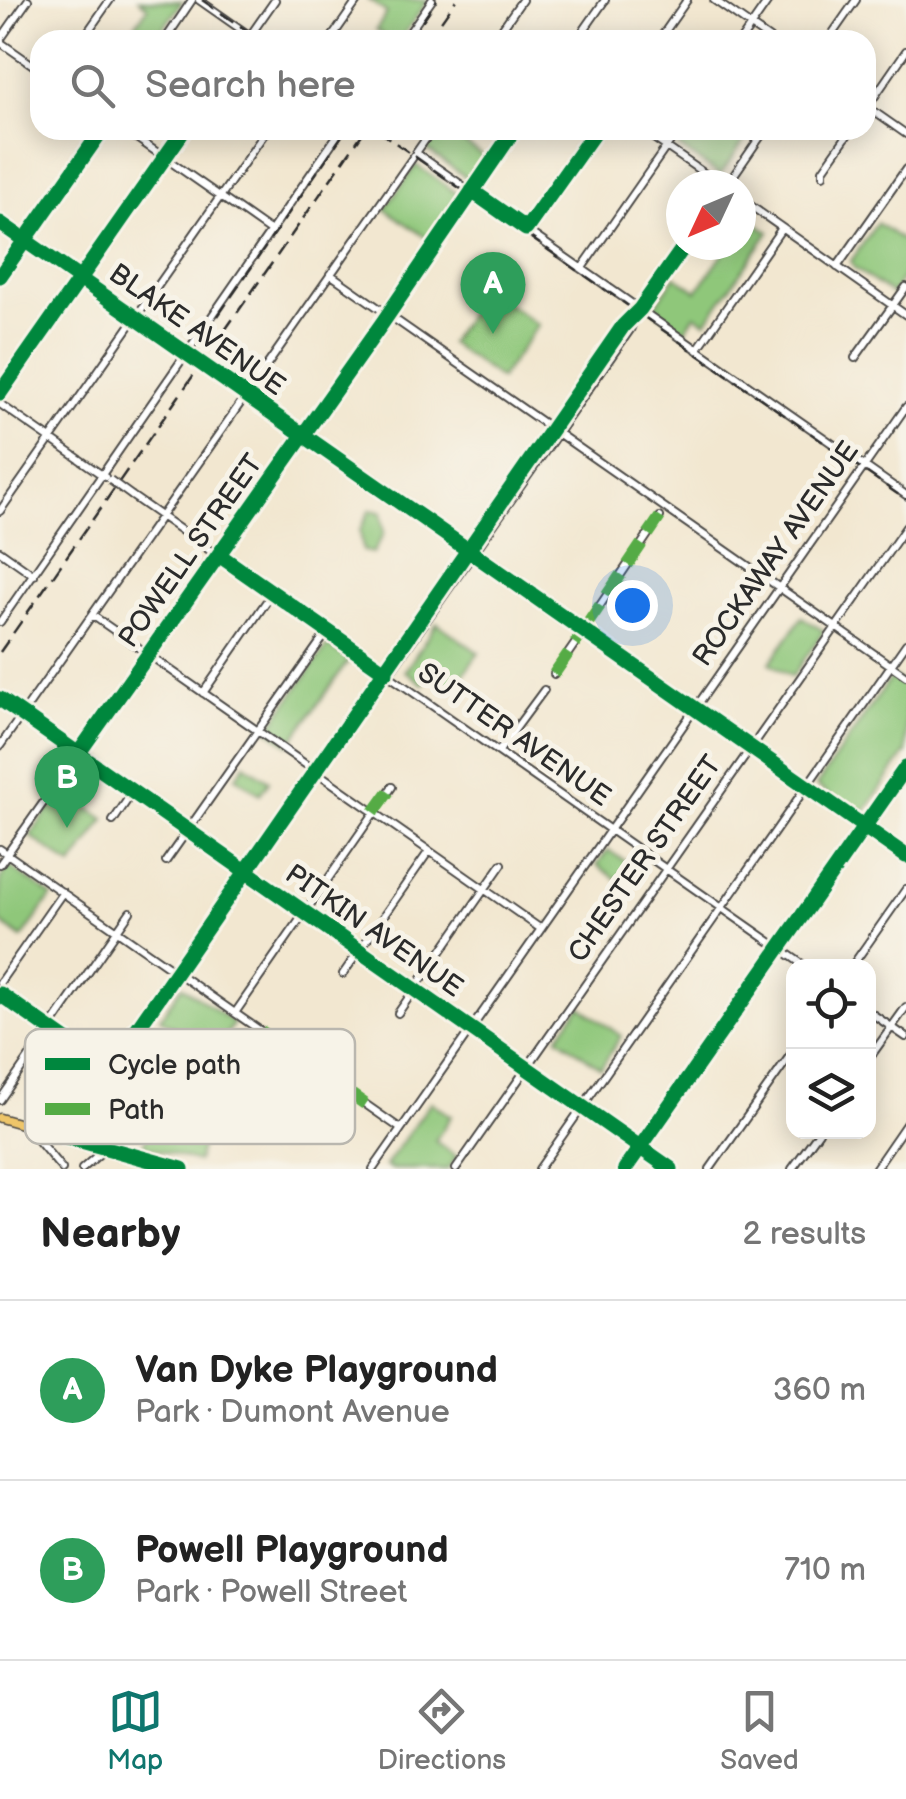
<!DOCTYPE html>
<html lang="en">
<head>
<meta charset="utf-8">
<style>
	:root { --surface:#fff; --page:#f2f2f2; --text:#222; --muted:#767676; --line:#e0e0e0; --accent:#0f766e }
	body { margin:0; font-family:"Balsamiq Sans",sans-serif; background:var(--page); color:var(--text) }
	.controls { position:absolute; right:30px; bottom:30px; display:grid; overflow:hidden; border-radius:20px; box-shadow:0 5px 25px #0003 }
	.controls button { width:90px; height:90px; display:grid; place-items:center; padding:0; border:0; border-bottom:2px solid var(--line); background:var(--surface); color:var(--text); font:50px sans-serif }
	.compass { position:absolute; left:666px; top:170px; width:90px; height:90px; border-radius:50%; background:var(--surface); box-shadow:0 5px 25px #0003; rotate:226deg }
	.you { position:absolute; left:632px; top:605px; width:35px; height:35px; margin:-25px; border:8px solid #fff; border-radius:50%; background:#1a73e8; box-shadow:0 0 0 15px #1a73e833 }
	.badge { display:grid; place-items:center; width:65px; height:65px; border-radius:50%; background:var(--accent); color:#fff; font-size:32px; font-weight:700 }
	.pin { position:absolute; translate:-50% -82px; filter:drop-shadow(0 2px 5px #0008) }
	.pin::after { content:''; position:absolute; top:52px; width:35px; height:30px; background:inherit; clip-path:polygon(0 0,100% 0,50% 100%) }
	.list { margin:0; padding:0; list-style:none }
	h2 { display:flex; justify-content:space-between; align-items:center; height:130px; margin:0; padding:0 40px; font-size:42px }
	h2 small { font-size:32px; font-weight:400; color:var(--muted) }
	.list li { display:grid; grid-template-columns:65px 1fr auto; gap:30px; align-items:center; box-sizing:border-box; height:180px; padding:0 40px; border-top:2px solid var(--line) }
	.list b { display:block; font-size:38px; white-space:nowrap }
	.list p { margin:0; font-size:32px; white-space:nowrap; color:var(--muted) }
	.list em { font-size:32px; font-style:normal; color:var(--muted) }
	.icon { flex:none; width:55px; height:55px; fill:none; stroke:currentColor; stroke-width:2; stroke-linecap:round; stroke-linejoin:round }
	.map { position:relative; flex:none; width:906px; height:1169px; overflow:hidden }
	.search { position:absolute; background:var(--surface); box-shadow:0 5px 25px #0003; left:30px; right:30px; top:30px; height:110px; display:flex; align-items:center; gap:25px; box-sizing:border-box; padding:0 35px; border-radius:30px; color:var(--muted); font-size:38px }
	.sheet { height:490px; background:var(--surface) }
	nav { display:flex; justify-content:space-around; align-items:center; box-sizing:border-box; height:140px; border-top:2px solid var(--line); background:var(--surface); font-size:28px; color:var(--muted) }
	nav a { display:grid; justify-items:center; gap:5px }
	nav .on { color:var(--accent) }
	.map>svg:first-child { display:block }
	.green { fill:#8fc77a; stroke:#5d7952; stroke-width:2.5 }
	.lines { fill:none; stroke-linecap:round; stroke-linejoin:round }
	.minor-casing { stroke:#494744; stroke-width:10 }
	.major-casing { stroke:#494744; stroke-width:11 }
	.minor { stroke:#fff; stroke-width:6 }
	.major { stroke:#eec569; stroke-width:8 }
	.rail { stroke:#2b2b2b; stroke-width:2.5; stroke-dasharray:15 8; stroke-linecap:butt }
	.minor-bridge-casing { stroke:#494744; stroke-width:10; stroke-linecap:butt }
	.minor-bridge { stroke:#fff; stroke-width:6 }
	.quiet { stroke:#54ab44; stroke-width:12; stroke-dasharray:25 12; stroke-linecap:butt }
	.cycleway-casing { stroke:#f7f3e8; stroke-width:21 }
	.cycleway { stroke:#00873e; stroke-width:15 }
	.labels { text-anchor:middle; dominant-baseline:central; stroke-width:10; stroke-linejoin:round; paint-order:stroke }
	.street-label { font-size:28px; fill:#2b2b2b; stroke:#f7f3e8 }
	.key { fill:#f7f3e8; stroke:#bab7af; stroke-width:2.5 }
	.key-label { font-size:28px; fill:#2b2b2b }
</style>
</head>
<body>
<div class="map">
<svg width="906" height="1169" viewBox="0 0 906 1169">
	<rect width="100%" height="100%" fill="#f7f3e8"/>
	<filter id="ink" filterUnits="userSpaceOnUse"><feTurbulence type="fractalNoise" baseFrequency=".01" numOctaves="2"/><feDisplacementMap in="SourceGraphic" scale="20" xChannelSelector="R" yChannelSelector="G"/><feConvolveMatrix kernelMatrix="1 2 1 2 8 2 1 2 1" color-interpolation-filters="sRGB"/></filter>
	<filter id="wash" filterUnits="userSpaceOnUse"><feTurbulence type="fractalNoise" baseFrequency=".0048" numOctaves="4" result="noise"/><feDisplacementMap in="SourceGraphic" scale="40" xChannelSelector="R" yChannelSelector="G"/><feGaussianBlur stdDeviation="2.25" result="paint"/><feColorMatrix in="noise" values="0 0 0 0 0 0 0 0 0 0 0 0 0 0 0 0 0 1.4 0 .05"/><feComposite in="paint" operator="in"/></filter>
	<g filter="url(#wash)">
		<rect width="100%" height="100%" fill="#f2e7d0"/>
		<!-- green -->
		<path class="green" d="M139,0L182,2L155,40H146L132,30L148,7Z
			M369,0H428L400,40H391L376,30L387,13Z
			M439,130H445L486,158L470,180L426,149Z
			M689,130H752L720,175L678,146Z
			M416,165L459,195L428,239L385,209Z
			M741,212L769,232L706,322L695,315L684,331L653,309L675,276L697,291L729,245H741Z
			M877,223L906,243V273L892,294L854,268L851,261Z
			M486,289L538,325L500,379L449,343Z
			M370,510L381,512L384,533L373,553L363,551L360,530Z
			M802,617L824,631L792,677L770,663Z
			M437,623L479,653L452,690L430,675L423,684L405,671Z
			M328,645L349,660L289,745L268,730Z
			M892,676L906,686V752L861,817L816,786Z
			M245,764L269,781L260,794L236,777Z
			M63,790L105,819L72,866L30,836Z
			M608,850L629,864L618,880L597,865Z
			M9,866L52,896L22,938L0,922V879Z
			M182,986L234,1023L222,1041L249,1060L241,1072L160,1018Z
			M580,1006L621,1036L601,1068L558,1037Z
			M431,1102L451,1116L435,1141L457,1157L448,1169H390L385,1166Z
			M160,1109L203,1140L197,1162L144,1146L150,1124Z"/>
	</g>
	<g filter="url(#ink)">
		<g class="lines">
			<!-- minor casing -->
			<g class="minor-casing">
				<path id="minor" d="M199,0L256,40
					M714,0L771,40
					M500,31L513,40
					M0,40L28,0
					M82,40L110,0
					M165,40L192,0
					M247,40L275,0
					M330,40L358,0
					M404,40L432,0
					M494,40L522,0
					M577,40L605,0
					M659,40L687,0
					M741,40L769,0
					M828,40L856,0
					M0,42L40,70
					M866,106L906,134
					M866,109L906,51
					M125,130L271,232
					M642,130L721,185
					M416,153L906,495
					M823,175V170L851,130
					M727,185L765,130
					M741,199L906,315
					M0,223L187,354
					M526,229L596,130
					M837,267L906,169
					M582,268L678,130
					M330,274L906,676
					M0,276L102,130
					M697,350L782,228
					M855,358L906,287
					M211,371L906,856
					M0,393L184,130
					M0,404L105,477
					M132,496L805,966
					M0,511L267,130
					M0,551L34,575
					M92,615L541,929
					M0,622L341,130
					M586,626L660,517
					M387,672L394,667L630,330L637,314
					M554,674L581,635
					M203,693L273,592
					M0,699L671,1169
					M0,746L432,130
					M499,751L544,690
					M113,821L132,793
					M0,849L401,1129
					M166,861L328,631
					M0,864L383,322L514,130
					M852,966L906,889
					M343,974L429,851
					M0,982L63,892
					M0,994L108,1070
					M868,1011L906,1037
					M235,1013L392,787
					M398,1013L502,864
					M868,1060L906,1007
					M0,1100L130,912
					M27,1127L62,1169
					M63,1136L623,326L640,309L685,245
					M82,1169L107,1147
					M373,1169L906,407
					M456,1169L906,527
					M539,1169L906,644
					M625,1169L906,767
					M710,1169L794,1050
					M792,1169L819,1132
					M875,1169L906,1124"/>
			</g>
			<!-- major casing -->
			<g class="major-casing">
				<path id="major" d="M0,1118L182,1169"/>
			</g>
			<!-- minor -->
			<use href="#minor" class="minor"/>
			<!-- major -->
			<use href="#major" class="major"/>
			<!-- rail -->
			<path class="rail" d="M202,0L260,40
				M409,40L437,0
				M428,40L456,0
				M377,130L906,500
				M218,316L346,130
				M0,652L365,130"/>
			<!-- minor-bridge casing -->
			<g class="minor-bridge-casing">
				<path id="minor-bridge" d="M189,355L211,371
					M110,480L132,496"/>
			</g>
			<!-- minor-bridge -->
			<use href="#minor-bridge" class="minor-bridge"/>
			<!-- quiet -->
			<path class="quiet" d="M586,626L660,517
				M554,674L581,635
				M374,812L392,787
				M261,1031L365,1104"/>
			<!-- cycleway casing -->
			<g class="cycleway-casing">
				<path id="cycleway" d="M472,191L526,229L596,130
					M0,223L906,856
					M0,276L102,130
					M0,393L184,130
					M219,555L386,672
					M0,699L671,1169
					M78,754L383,322L514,130
					M0,994L108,1070
					M182,1169L63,1136L623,326L640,309L685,245
					M625,1169L906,767"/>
			</g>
			<!-- cycleway -->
			<use href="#cycleway" class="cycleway"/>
		</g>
	</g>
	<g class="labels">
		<!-- street labels -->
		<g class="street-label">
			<text transform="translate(197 330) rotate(35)">BLAKE AVENUE</text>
			<text transform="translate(191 551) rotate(-55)">POWELL STREET</text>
			<text transform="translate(776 554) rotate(-55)">ROCKAWAY AVENUE</text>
			<text transform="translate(514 735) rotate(35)">SUTTER AVENUE</text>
			<text transform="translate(645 859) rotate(-55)">CHESTER STREET</text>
			<text transform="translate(374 931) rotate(35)">PITKIN AVENUE</text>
		</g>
	</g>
	<!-- legend -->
	<rect x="25" y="1029" width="330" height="115" rx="15" class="key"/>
	<rect x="45" y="1058" width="45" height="12" fill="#00873e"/>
	<rect x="45" y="1103" width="45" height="12" fill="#54ab44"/>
	<g class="key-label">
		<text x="108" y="1074">Cycle path</text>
		<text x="108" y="1119">Path</text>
	</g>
</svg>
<div class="controls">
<button><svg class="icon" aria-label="locate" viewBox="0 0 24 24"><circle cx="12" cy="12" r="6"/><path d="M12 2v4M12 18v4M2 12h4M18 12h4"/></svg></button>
<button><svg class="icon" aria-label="layers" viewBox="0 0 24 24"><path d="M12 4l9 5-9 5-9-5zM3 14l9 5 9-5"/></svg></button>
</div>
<svg class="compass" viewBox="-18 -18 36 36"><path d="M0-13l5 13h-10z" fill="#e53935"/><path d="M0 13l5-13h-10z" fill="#767676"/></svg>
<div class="you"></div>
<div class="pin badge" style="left:493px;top:334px;background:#2e9e5b">A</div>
<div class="pin badge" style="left:67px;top:828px;background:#2e9e5b">B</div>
<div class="search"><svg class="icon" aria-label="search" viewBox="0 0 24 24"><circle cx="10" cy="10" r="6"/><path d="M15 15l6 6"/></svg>Search here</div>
</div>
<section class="sheet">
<h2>Nearby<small>2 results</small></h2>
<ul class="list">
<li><span class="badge" style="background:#2e9e5b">A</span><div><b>Van Dyke Playground</b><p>Park · Dumont Avenue</p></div><em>360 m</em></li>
<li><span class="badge" style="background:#2e9e5b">B</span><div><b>Powell Playground</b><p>Park · Powell Street</p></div><em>710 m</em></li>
</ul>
</section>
<nav>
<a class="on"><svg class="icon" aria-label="map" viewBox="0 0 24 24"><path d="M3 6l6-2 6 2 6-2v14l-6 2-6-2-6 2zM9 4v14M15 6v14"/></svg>Map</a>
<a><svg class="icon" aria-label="directions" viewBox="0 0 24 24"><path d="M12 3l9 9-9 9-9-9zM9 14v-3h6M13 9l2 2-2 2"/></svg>Directions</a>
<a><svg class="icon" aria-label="saved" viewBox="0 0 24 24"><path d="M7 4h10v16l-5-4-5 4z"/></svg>Saved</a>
</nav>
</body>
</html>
